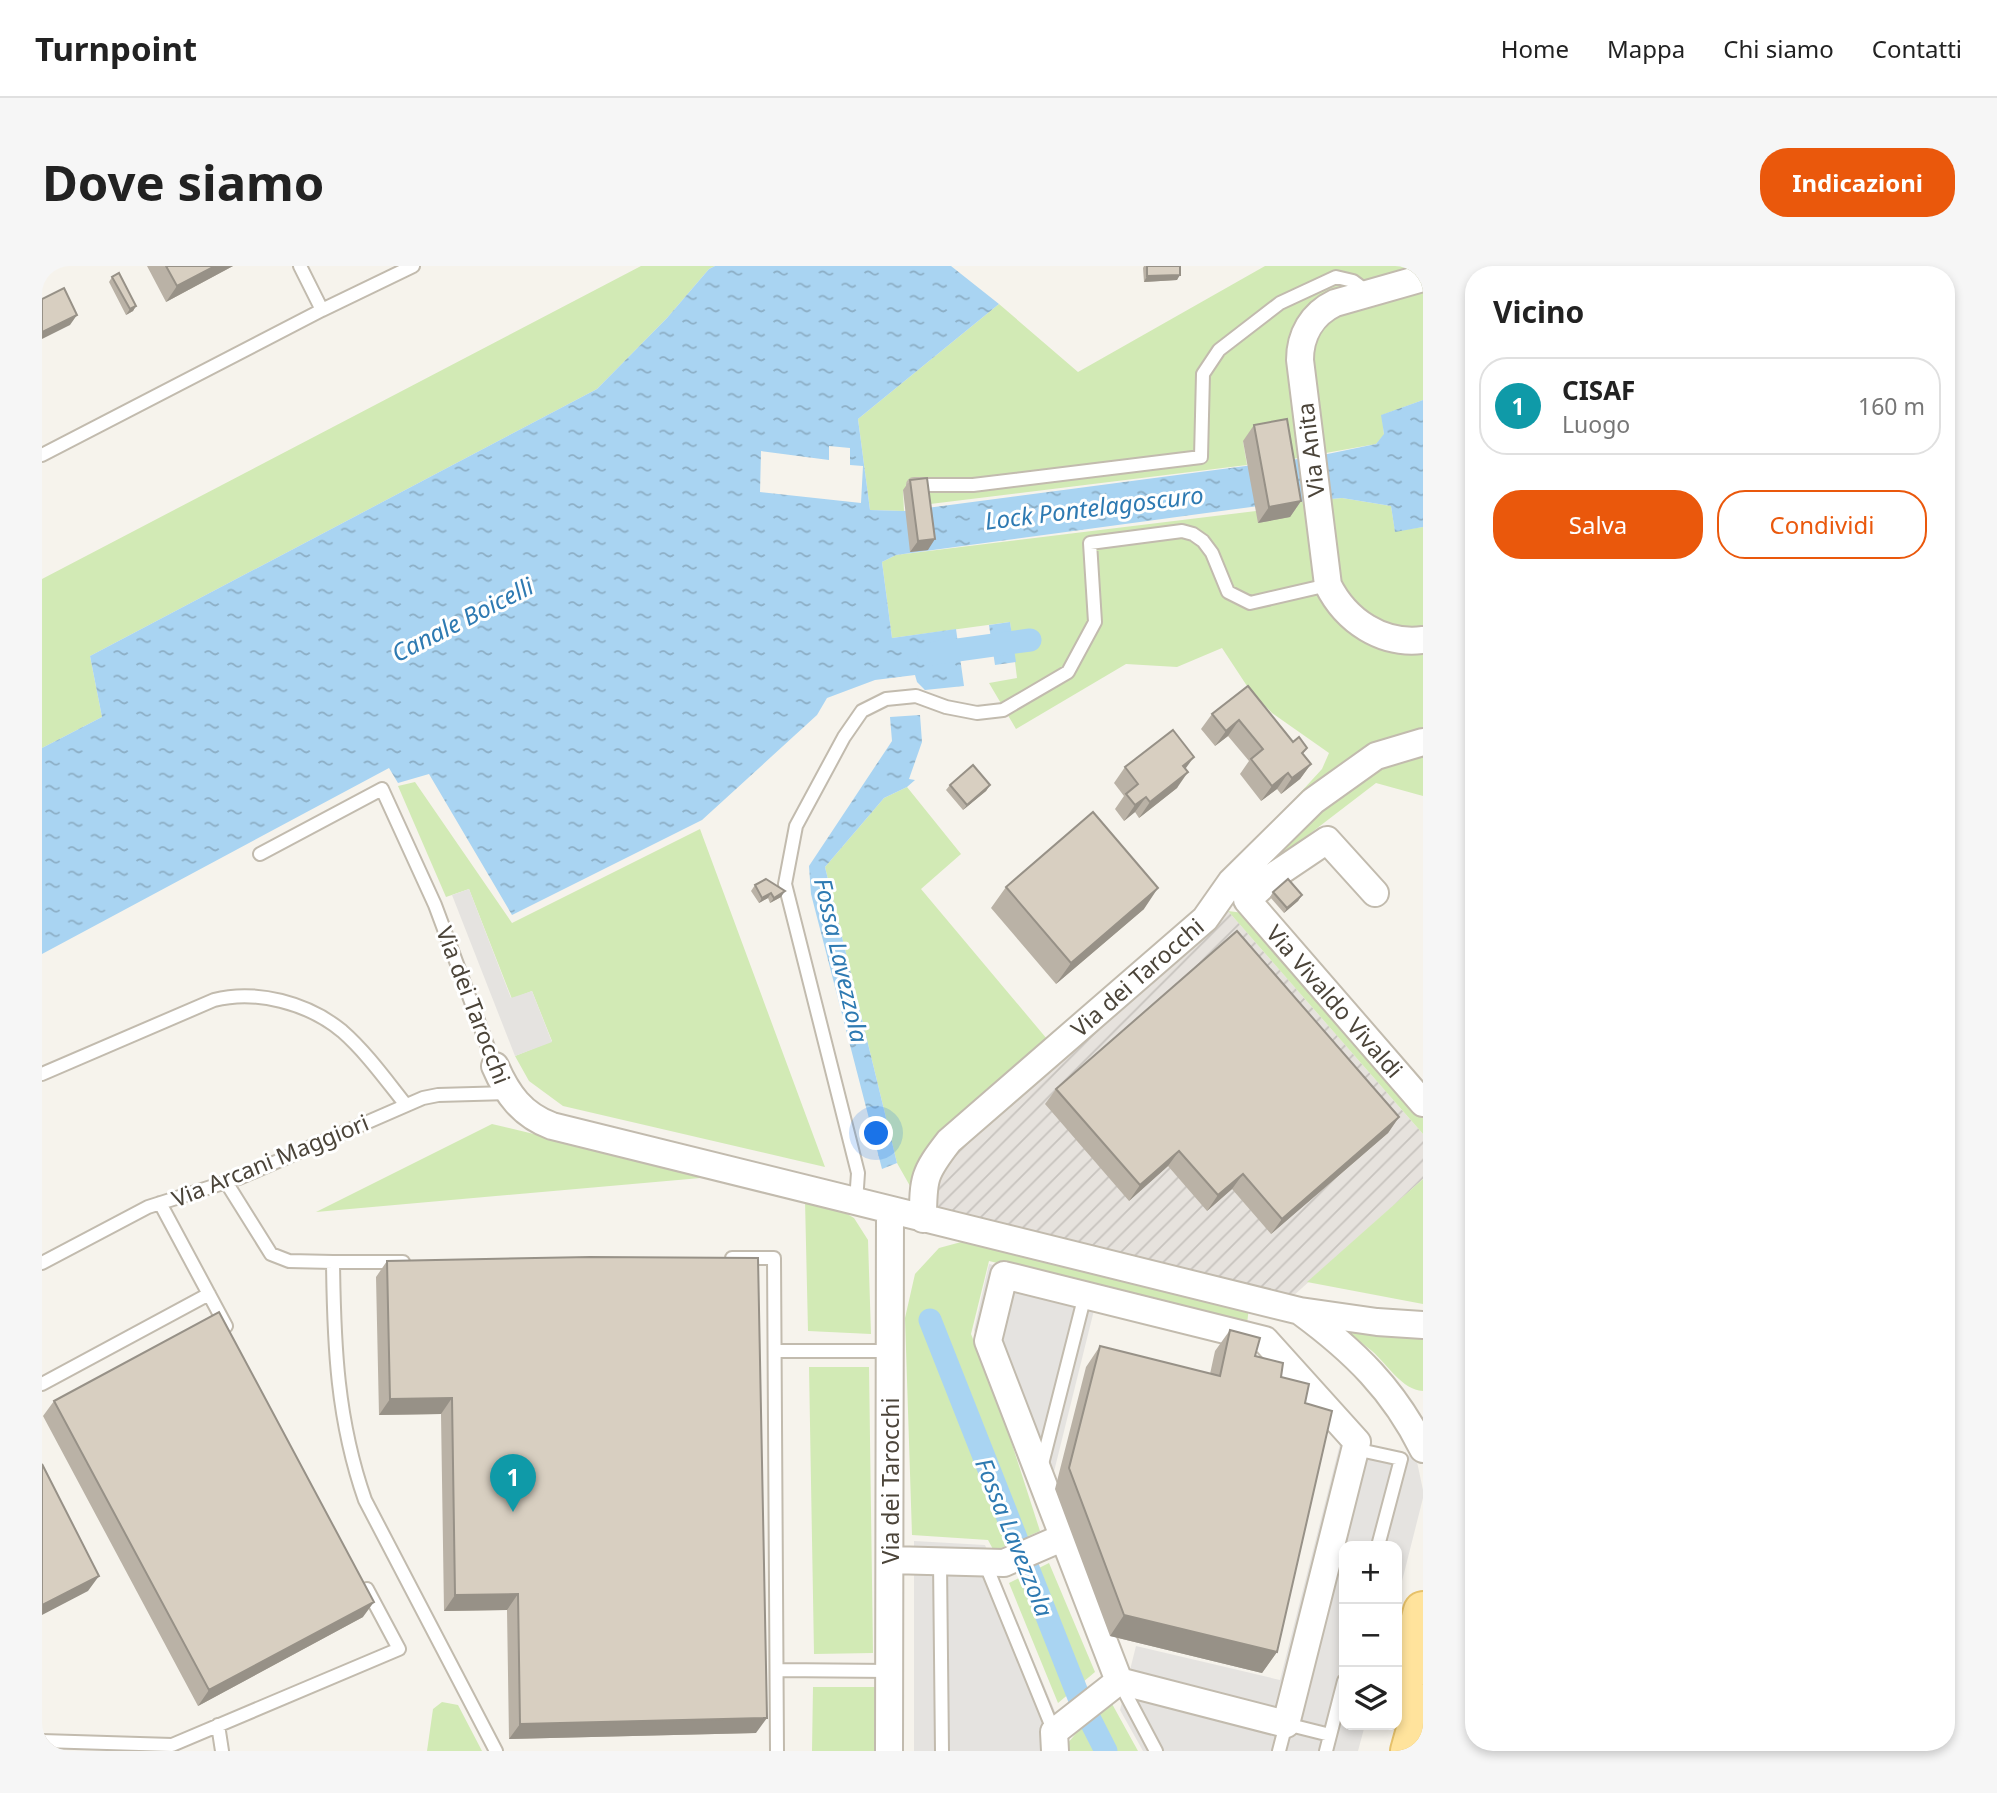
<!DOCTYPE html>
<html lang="it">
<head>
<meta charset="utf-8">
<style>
	:root { --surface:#fff; --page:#f6f6f6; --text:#222; --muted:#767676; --line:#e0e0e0; --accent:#ea580c }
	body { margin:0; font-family:"Noto Sans",sans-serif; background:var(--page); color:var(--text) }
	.controls { position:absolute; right:21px; bottom:21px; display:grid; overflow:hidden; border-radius:14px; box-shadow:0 4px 10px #0003 }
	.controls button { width:63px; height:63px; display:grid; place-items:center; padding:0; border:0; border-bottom:2px solid var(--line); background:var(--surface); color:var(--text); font:35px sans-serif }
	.you { position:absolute; left:835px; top:868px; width:24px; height:24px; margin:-18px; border:5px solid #fff; border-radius:50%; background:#1a73e8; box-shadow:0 0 0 10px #1a73e833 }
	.badge { display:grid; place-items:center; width:46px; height:46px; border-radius:50%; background:var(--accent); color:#fff; font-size:23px; font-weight:700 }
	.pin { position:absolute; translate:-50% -58px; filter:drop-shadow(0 2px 4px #0008) }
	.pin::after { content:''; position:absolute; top:37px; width:24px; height:21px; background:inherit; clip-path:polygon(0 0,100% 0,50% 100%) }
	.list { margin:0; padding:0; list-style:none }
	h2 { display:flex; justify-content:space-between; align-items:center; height:91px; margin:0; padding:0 28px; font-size:30px }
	h2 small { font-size:23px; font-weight:400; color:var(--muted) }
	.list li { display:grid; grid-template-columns:46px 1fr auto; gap:21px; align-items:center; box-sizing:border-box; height:98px; margin:0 14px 14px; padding:0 14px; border:2px solid var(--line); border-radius:28px }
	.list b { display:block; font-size:26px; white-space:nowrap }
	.list p { margin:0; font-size:23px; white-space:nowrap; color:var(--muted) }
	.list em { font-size:23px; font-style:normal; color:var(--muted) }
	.actions { display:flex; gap:14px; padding:21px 28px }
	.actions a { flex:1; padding:16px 0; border:2px solid var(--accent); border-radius:28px; text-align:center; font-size:24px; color:var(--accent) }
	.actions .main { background:var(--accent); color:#fff }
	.icon { flex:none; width:38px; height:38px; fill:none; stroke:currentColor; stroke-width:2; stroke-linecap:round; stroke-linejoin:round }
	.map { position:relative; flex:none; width:1381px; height:1485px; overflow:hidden; border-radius:28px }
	header { display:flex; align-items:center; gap:42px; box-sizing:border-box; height:98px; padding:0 35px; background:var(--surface); border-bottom:2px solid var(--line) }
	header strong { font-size:33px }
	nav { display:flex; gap:38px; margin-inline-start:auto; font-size:24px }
	.intro { display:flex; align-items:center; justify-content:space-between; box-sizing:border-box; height:168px; padding:0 42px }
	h1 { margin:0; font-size:49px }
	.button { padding:18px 32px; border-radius:28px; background:var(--accent); color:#fff; font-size:24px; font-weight:700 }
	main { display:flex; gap:42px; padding:0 42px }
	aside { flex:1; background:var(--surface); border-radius:28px; box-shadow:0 4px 10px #0003 }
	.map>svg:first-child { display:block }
	.industrial { fill:url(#industrial-furrows) }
	.green { fill:#d2eab5 }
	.parking { fill:#e5e3e0 }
	.water { fill:url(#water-ripples) }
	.pier { fill:#f6f3ec }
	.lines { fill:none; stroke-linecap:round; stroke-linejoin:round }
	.canal { stroke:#a9d4f2; stroke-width:23 }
	.service-casing { stroke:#c2bbae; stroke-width:16 }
	.minor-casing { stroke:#c2bbae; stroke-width:30 }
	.primary-casing { stroke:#e6c16a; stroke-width:42 }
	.service { stroke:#fff; stroke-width:12 }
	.minor { stroke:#fff; stroke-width:26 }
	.primary { stroke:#ffe39c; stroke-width:38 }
	.wall { fill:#bab2a6 }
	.shaded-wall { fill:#979187 }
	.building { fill:#d8cfc1; stroke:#979187; stroke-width:2 }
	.labels { text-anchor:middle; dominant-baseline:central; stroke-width:6; stroke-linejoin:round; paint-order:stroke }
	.street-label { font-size:23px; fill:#4b4439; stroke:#fff }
	.water-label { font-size:24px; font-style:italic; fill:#2e7ab2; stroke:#fff }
</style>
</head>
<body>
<header>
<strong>Turnpoint</strong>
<nav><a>Home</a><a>Mappa</a><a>Chi siamo</a><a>Contatti</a></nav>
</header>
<div class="intro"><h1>Dove siamo</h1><a class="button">Indicazioni</a></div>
<main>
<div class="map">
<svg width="1381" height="1485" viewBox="0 0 1381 1485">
	<defs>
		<pattern id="industrial-furrows" width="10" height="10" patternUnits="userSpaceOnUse" patternTransform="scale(1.75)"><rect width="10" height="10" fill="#e6e2dd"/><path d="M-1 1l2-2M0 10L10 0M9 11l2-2" fill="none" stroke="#c7c3be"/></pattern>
		<pattern id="water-ripples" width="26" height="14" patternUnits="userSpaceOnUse" patternTransform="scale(1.75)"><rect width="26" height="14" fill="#a9d4f2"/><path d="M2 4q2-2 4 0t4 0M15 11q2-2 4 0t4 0" fill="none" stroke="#8caec5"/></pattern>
	</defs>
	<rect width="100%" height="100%" fill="#f6f3ec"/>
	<!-- industrial -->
	<path class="industrial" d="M1186,645L1381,868V913L1240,1040L891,954L897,906L913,887Z"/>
	<!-- green -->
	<path class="green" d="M599,0H673L667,3L625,52L555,123L48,390L60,451L0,482V313Z
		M1223,0H1381V134L1340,149L1342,169L1334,178L1239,195L1201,175L1205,199L880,239L861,224L862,245L828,244L816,153L957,38L1036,106Z
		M1300,232L1349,240L1353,265L1381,261V530L1334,517L1218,606L1262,554L1247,539L1280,503L1287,487L1230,447L1207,423L1180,382L1135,401L1084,398L974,463L947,417L975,412L968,356L850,372L840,296L854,289L1214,245L1217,257L1246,237Z
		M373,516L470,657L658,563L783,901L521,840L487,815L473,790L510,775L490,725L470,733L427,623L404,631L356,520Z
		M865,521L919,588L879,623L1005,773L888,879L875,896L868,920L855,897L783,601L842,532Z
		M1186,645L1209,648L1381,846V868Z
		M450,858L670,911L274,946Z
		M1381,913V1038L1265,1016Z
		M763,934L790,939L812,952L826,974L829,1068L766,1065Z
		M934,972L1207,1041L1205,1058L947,995L929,1068L959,1144L998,1265L952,1285L946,1274L870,1269L863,1052L873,1008L897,982Z
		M1314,1056L1381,1074V1125C1360,1124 1345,1098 1330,1085C1323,1079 1315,1074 1308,1068Z
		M767,1101H827L831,1387L772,1388Z
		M1007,1297L1053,1406L1016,1437L967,1317Z
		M771,1421H833V1485H770Z
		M400,1436L416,1439L440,1485H385L391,1443Z
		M1069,1436L1096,1485H1027L1025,1478L1042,1458Z"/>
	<!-- parking -->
	<path class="parking" d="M427,623L469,732L490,725L510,776L473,790L410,629Z
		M947,998L1057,1024L1001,1250L932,1064Z
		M1299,1174L1374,1191L1381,1224V1232L1355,1335V1280H1302V1459H1323L1316,1485H1101L1078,1444L1094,1380L1238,1414Z
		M872,1275L943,1279L1022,1467V1485H872Z"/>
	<!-- water -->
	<path class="water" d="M673,0H909L957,38L816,153L828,244L862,245L1271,191L1334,178L1342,168L1339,149L1381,134V261L1353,266L1349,240L1300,232L1231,238L854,289L840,296L850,372L914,363L922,420L883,424L875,416L873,409L833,414L785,432L775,449L660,554L470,649L387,508L356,517L347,502L0,688V482L60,451L48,390L555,123L625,52L667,3Z
		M968,356L974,396L953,399L947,359Z
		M878,449L880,476L867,513L873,514L865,521L842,532L783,601L855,897L840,903L769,628L767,600L850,475L848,451Z"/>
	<!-- pier -->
	<path class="pier" d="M787,180L808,182V199L821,200L819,237L718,226L719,185L787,194Z"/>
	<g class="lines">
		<!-- canal -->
		<path class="canal" d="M887,388L988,374
			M888,1054L1038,1434L1064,1485"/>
		<!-- service casing -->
		<g class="service-casing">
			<path id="service" d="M258,0L280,44
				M0,189L280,44L371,0
				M872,219H931L1159,191L1161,108L1177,84L1238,37L1294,11L1311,15L1327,27
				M218,588L340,523L393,639L453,800
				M0,808L172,734C214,723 266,737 300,765C324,786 344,814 364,839
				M184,916L229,988L247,995L291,996
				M814,936L816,907L743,618L754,560L802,471L820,445L844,433L874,430L904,441L935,447L961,444L1026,406L1053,356L1048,277L1140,265L1151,268L1161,275L1170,287L1186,326L1208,337L1286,319
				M118,937L184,1060
				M690,992H732L735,1485
				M361,996H291C292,1080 295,1154 323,1234L454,1485
				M0,997L106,941L197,912L381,832L396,829L467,827
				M733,1085H848
				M0,1118L167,1028
				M1313,1183L1359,1193L1336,1280
				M999,1202L1043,1029
				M898,1295L900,1485
				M943,1297L1012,1466
				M735,1404L848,1405
				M1079,1419L1114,1485
				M176,1459L180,1485
				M0,1475L130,1479L357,1383L325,1323
				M1237,1485L1244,1458L1288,1469
				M1284,1485L1302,1415"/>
		</g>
		<!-- minor casing -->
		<g class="minor-casing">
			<path id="minor" d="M1381,12L1293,37C1270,48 1258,69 1258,94L1286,319C1304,355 1340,379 1381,374
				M1333,627L1285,574L1233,609L1205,634L1381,837
				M453,800C465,828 480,849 510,860L1258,1045L1335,1056L1381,1059
				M881,953C881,912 882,907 907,875L1163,653L1189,616L1271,535L1334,490L1381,476
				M962,1009L1223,1074L1315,1176L1244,1458L1077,1415L946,1075Z
				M1259,1046C1312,1085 1352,1124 1381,1183
				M848,1294L962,1297L1022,1271
				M847,1485L848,945
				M1013,1485L1012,1466L1077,1415"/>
		</g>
		<!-- primary casing -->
		<g class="primary-casing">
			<path id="primary" d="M1355,1441L1381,1345
				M1368,1485L1381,1438"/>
		</g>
		<!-- service -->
		<use href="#service" class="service"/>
		<!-- minor -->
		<use href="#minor" class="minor"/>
		<!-- primary -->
		<use href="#primary" class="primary"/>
	</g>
	<!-- wall -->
	<path class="wall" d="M105,0H191L124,36Z
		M1102,0H1138L1135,14L1102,16L1101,2Z
		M70,11L94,40L91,45L84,49L67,16Z
		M1212,159L1259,235L1248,251L1216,257L1201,175Z
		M868,214L886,284L868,286L861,224Z
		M1206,420L1251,476L1265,482L1261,488L1269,498L1258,513L1239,528L1235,523L1219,535L1198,508L1207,495L1186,470L1173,480L1159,463L1170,448Z
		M1083,501L1143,504L1135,522L1097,552L1093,546L1082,555L1073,543L1082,530L1072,517Z
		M908,519H948L944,525L921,544L904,524Z
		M713,619L739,631L728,637L726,632L717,637L709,625Z
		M964,621L1102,643L1014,718L949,642Z
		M1231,626L1260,629L1256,635L1242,647L1228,631Z
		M1014,823L1357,851L1346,867L1229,968L1190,923L1165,945L1126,900L1087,935L1003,838Z
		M345,995L714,1467L467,1473L465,1344L402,1345L399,1148L337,1149L334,1011Z
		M1188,1064L1213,1090L1239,1111L1263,1137L1235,1386L1220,1407L1068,1370L1013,1223L1044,1101L1058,1080L1168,1108L1173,1085Z
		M12,1135L321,1351L156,1440L1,1150Z"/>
	<!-- shaded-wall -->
	<path class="shaded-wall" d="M173,0H191L124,36L135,20Z
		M1138,9L1135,14L1102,16L1105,10Z
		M94,40L91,45L84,49L88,43Z
		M35,49L28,59L0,73V66Z
		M1259,235L1248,251L1216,257L1227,241Z
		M893,273L886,284L868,286L876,275Z
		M1197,454L1186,470L1173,480L1184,465Z
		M1152,491L1141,506V500Z
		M1269,498L1258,513L1239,528L1250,512Z
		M1146,506L1135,522L1097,552L1108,536Z
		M1246,507L1235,523L1219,535L1230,520Z
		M948,519L944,525L921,544L925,539Z
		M1104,531L1093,546L1082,555L1093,539Z
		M1116,622L1102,643L1014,718L1029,697Z
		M743,625L739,631L728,637L732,632Z
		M729,627L726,632L717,637L720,632Z
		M1260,629L1256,635L1242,647L1245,642Z
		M1357,851L1346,867L1229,968L1240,953Z
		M1137,885L1126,900L1087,935L1098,919Z
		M1201,908L1190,923L1165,945L1176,929Z
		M410,1132L399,1148L337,1149L348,1133Z
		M57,1310L46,1325L0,1349V1339Z
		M476,1328L465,1344L402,1345L413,1329Z
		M332,1336L321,1351L156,1440L167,1424Z
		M1082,1349L1235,1386L1220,1407L1068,1370Z
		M725,1452L714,1467L467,1473L478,1458Z"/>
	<!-- building -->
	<path class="building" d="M124,0H173L135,20Z
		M1105,0H1138V9L1105,10Z
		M77,7L94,40L88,43L70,11Z
		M22,22L35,49L0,66V33Z
		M1245,153L1259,235L1227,241L1212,159Z
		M885,212L893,273L876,275L868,214Z
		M1206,420L1251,476L1257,471L1265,482L1260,487L1269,498L1250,512L1246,507L1230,520L1209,493L1221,483L1197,454L1184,465L1170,448Z
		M1131,464L1152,491L1141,500L1146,506L1108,536L1104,531L1093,539L1084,528L1096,518L1083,501Z
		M931,499L948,519L925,539L908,519Z
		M1051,546L1116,622L1029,697L964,621Z
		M724,613L743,625L732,632L729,627L720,632L713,619Z
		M1246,613L1260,629L1245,642L1231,626Z
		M1195,665L1357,851L1240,953L1201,908L1176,929L1137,885L1098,919L1014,823Z
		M548,991L716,992L725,1452L478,1458L476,1328L413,1329L410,1132L348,1133L345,995Z
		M177,1046L332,1336L167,1424L12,1135Z
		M1188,1064L1218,1072L1213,1090L1241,1097L1239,1111L1267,1118L1263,1137L1290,1145L1235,1386L1082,1349L1027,1202L1058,1080L1178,1110Z
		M0,1198L57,1310L0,1339Z"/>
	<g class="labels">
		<!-- street labels -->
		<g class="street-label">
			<text transform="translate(1268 184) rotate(-97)">Via Anita</text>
			<text transform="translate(1095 711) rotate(-41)">Via dei Tarocchi</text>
			<text transform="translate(1293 735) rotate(49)">Via Vivaldo Vivaldi</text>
			<text transform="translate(432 739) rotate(69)">Via dei Tarocchi</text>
			<text transform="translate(228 894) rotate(-22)">Via Arcani Maggiori</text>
			<text transform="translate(848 1215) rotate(-90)">Via dei Tarocchi</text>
		</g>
		<!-- water labels -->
		<g class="water-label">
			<text transform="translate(1052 241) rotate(-7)">Lock Pontelagoscuro</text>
			<text transform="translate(420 353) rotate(-27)">Canale Boicelli</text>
			<text transform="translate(800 694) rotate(77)">Fossa Lavezzola</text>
			<text transform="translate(973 1271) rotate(68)">Fossa Lavezzola</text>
		</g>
	</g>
</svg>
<div class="controls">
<button>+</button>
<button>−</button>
<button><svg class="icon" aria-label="layers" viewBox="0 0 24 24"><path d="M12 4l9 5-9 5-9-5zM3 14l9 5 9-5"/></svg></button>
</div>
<div class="you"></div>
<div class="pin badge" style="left:471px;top:1246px;background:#0f9aa8">1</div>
</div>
<aside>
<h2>Vicino<small></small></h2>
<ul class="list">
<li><span class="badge" style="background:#0f9aa8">1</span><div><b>CISAF</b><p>Luogo</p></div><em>160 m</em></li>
</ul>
<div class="actions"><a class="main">Salva</a><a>Condividi</a></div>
</aside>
</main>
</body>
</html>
